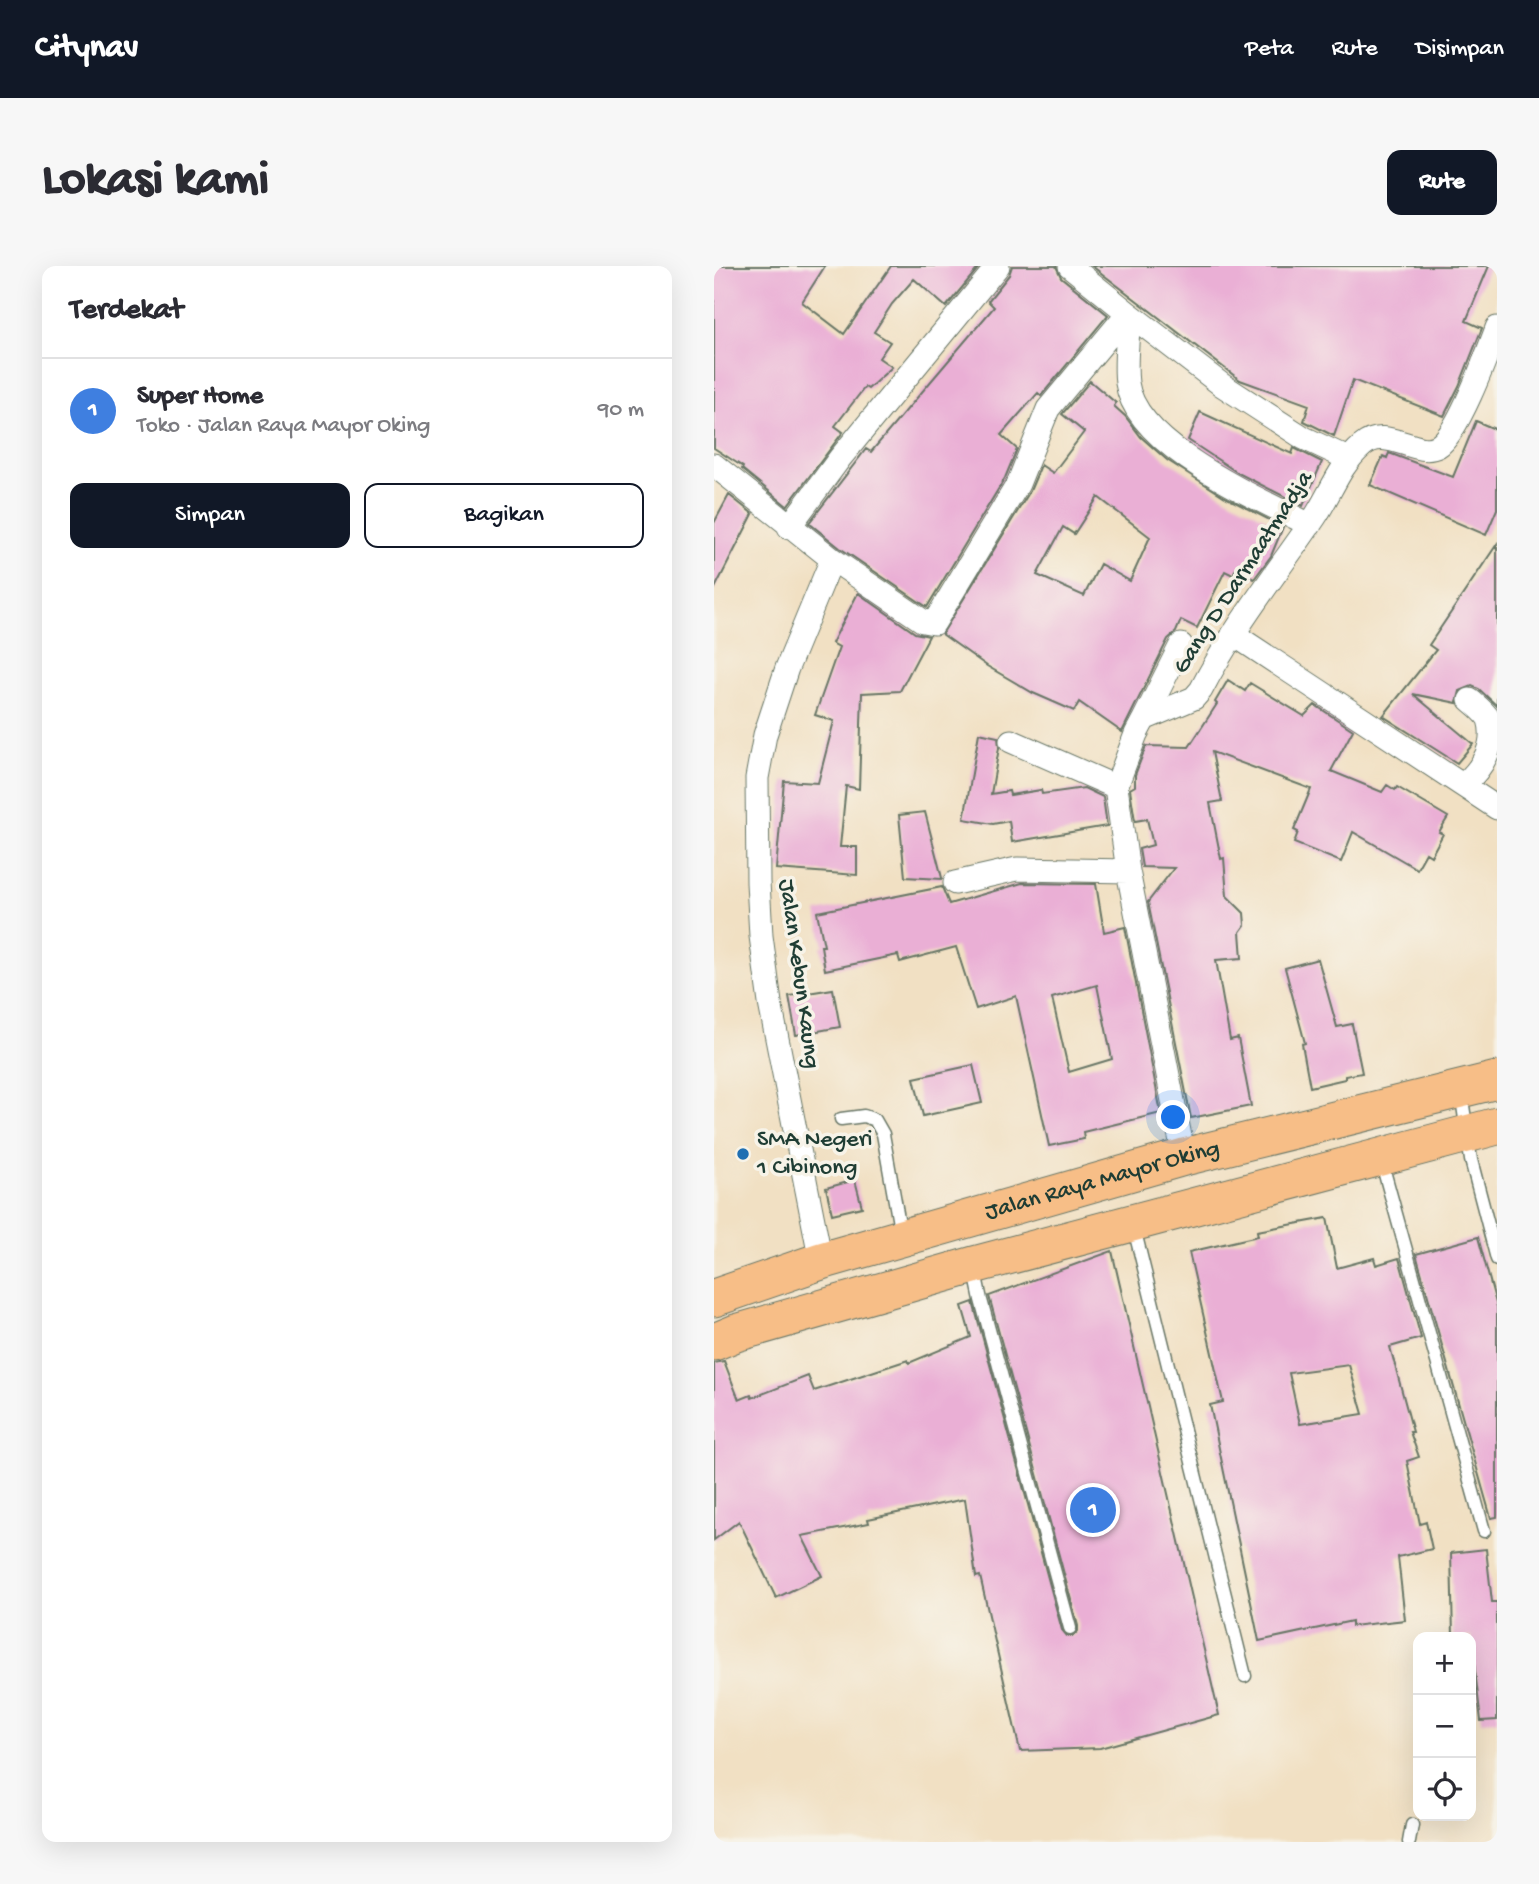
<!DOCTYPE html>
<html lang="id">
<head>
<meta charset="utf-8">
<style>
	:root { --surface:#fff; --page:#f7f7f7; --text:#2b2b33; --muted:#7c7c81; --line:#e1e1e2; --accent:#111827 }
	body { margin:0; font-family:"Gochi Hand",sans-serif; background:var(--page); color:var(--text) }
	.controls { position:absolute; right:21px; bottom:21px; display:grid; overflow:hidden; border-radius:14px; box-shadow:0 7px 28px #0002 }
	.controls button { width:63px; height:63px; display:grid; place-items:center; padding:0; border:0; border-bottom:2px solid var(--line); background:var(--surface); color:var(--text); font:35px sans-serif }
	.you { position:absolute; left:460px; top:852px; width:24px; height:24px; margin:-18px; border:5px solid #fff; border-radius:50%; background:#1a73e8; box-shadow:0 0 0 10px #1a73e833 }
	.badge { display:grid; place-items:center; width:46px; height:46px; border-radius:50%; background:var(--accent); color:#fff; font-size:23px; font-weight:700 }
	.pin { position:absolute; translate:-50% -50%; border:4px solid #fff; box-shadow:0 2px 7px #0006 }
	.list { margin:0; padding:0; list-style:none }
	h2 { display:flex; justify-content:space-between; align-items:center; height:91px; margin:0; padding:0 28px; font-size:30px }
	h2 small { font-size:23px; font-weight:400; color:var(--muted) }
	.list li { display:grid; grid-template-columns:46px 1fr auto; gap:21px; align-items:center; box-sizing:border-box; height:105px; padding:0 28px; border-top:2px solid var(--line) }
	.list b { display:block; font-size:26px; white-space:nowrap }
	.list p { margin:0; font-size:23px; white-space:nowrap; color:var(--muted) }
	.list em { font-size:23px; font-style:normal; color:var(--muted) }
	.actions { display:flex; gap:14px; padding:21px 28px }
	.actions a { flex:1; padding:16px 0; border:2px solid var(--accent); border-radius:14px; text-align:center; font-size:24px; color:var(--accent) }
	.actions .main { background:var(--accent); color:#fff }
	.icon { flex:none; width:38px; height:38px; fill:none; stroke:currentColor; stroke-width:2; stroke-linecap:round; stroke-linejoin:round }
	.map { position:relative; flex:none; width:783px; height:1576px; overflow:hidden; border-radius:14px }
	header { display:flex; align-items:center; gap:42px; box-sizing:border-box; height:98px; padding:0 35px; background:var(--accent); color:#fff }
	header strong { font-size:33px }
	nav { display:flex; gap:38px; margin-inline-start:auto; font-size:24px }
	.intro { display:flex; align-items:center; justify-content:space-between; box-sizing:border-box; height:168px; padding:0 42px }
	h1 { margin:0; font-size:49px }
	.button { padding:18px 32px; border-radius:14px; background:var(--accent); color:#fff; font-size:24px; font-weight:700 }
	main { display:flex; gap:42px; padding:0 42px }
	aside { flex:1; background:var(--surface); border-radius:14px; box-shadow:0 7px 28px #0002 }
	.map>svg:first-child { display:block }
	.building { fill:#eaafd5; fill-rule:evenodd }
	.lines { fill:none; stroke-linecap:round; stroke-linejoin:round }
	.service-casing { stroke:#687666; stroke-width:15 }
	.minor-casing { stroke:#687666; stroke-width:25 }
	.primary-casing { stroke:#687666; stroke-width:39 }
	.service { stroke:#fff; stroke-width:12 }
	.minor { stroke:#fff; stroke-width:23 }
	.primary { stroke:#f7be87; stroke-width:37 }
	.poi-dot { fill:#1f6fb2; stroke:#f7f3e8; stroke-width:2.5 }
	.labels { text-anchor:middle; dominant-baseline:central; stroke-width:7; stroke-linejoin:round; paint-order:stroke }
	.street-label { font-size:24px; fill:#1f3d34; stroke:#f7f3e8 }
	.poi-label { font-size:24px; fill:#1f3d34; stroke:#f7f3e8; text-anchor:start }
</style>
</head>
<body>
<header>
<strong>Citynav</strong>
<nav><a>Peta</a><a>Rute</a><a>Disimpan</a></nav>
</header>
<div class="intro"><h1>Lokasi kami</h1><a class="button">Rute</a></div>
<main>
<aside>
<h2>Terdekat<small></small></h2>
<ul class="list">
<li><span class="badge" style="background:#3f7fe0">1</span><div><b>Super Home</b><p>Toko · Jalan Raya Mayor Oking</p></div><em>90 m</em></li>
</ul>
<div class="actions"><a class="main">Simpan</a><a>Bagikan</a></div>
</aside>
<div class="map">
<svg width="783" height="1576" viewBox="0 0 783 1576">
	<rect width="100%" height="100%" fill="#f7f3e8"/>
	<filter id="ink" filterUnits="userSpaceOnUse"><feTurbulence type="fractalNoise" baseFrequency=".0143" numOctaves="2"/><feDisplacementMap in="SourceGraphic" scale="14" xChannelSelector="R" yChannelSelector="G"/><feConvolveMatrix kernelMatrix="1 2 1 2 8 2 1 2 1" color-interpolation-filters="sRGB"/></filter>
	<filter id="wash" filterUnits="userSpaceOnUse"><feTurbulence type="fractalNoise" baseFrequency=".00686" numOctaves="4" result="noise"/><feDisplacementMap in="SourceGraphic" scale="28" xChannelSelector="R" yChannelSelector="G"/><feGaussianBlur stdDeviation="1.57" result="paint"/><feColorMatrix in="noise" values="0 0 0 0 0 0 0 0 0 0 0 0 0 0 0 0 0 1.4 0 .05"/><feComposite in="paint" operator="in"/></filter>
	<g filter="url(#wash)">
		<rect width="100%" height="100%" fill="#f1e0c3"/>
		<g id="blocks">
			<!-- building -->
			<path class="building" d="M0,0H111L88,36L130,68L177,0H266L232,41L200,13L178,38L160,66L176,76L165,92L178,101L154,123L151,121L121,160L129,166L73,240L28,203L29,201L0,182Z
				M298,0H342L347,11L394,49L327,130L324,127L287,169L303,183L291,212L213,341L126,282L95,257L152,183L157,186L280,41L274,35L295,9Z
				M378,0H775L752,55L768,62L745,120L730,150L639,114L620,170L590,155L595,139L526,114Z
				M376,115L402,137L400,140L411,150L427,171L453,194L511,231L569,261L557,290L540,313L521,304L519,309L511,305L483,362L467,354L462,366L454,373L408,466L365,436L360,445L319,427L273,400L228,368L316,225L327,199L339,207L370,166L348,148ZM384,231L436,271L416,315L386,298L370,330L323,309L349,261L360,268Z
				M486,146L578,188L580,182L608,196L589,240L524,207L474,174Z
				M762,155L783,164V243L772,269L656,219L669,190L673,192L675,187L739,211Z
				M15,229L39,248L0,324V257Z
				M783,278V440L765,423L758,420L746,425L743,437L699,428L759,478L743,497L669,450L722,384L715,379Z
				M144,327L201,367L215,370L186,425L148,427L145,523L132,520L126,581H143V609L62,603L70,515L104,517L120,455L101,449L125,381L118,377Z
				M514,414L531,425L536,417L590,450L601,439L639,464L617,505L668,526L673,519L681,524L683,521L734,551L725,566L729,568L717,590L712,587L703,603L639,566L627,596L580,577L584,566L580,564L597,523L498,486L508,535L496,537L507,593L510,592L513,630L530,647L531,659L526,666L528,692L502,694L516,774L524,772L537,840L477,852L434,636L460,602L428,601L425,583L439,579L433,553L421,555L416,523L421,520V509L432,480L475,481L503,438L501,436Z
				M265,467L284,471L285,482L277,528L295,525L296,529L327,524L328,528L370,522L389,531L393,560L298,576L295,555L279,558L250,553Z
				M211,546L228,612V613L191,611L185,549Z
				M308,617L382,618L390,666L411,661L447,847L369,866L370,873L335,880L302,730L262,743L242,681L186,696L184,689L111,704L107,680H110L103,646L228,621L235,638ZM383,719L398,793L355,806L338,732Z
				M604,693L623,761L638,758L648,807L631,810V813L596,821L588,778L591,777L571,702Z
				M119,723L126,761L82,769L75,730Z
				M259,799L268,837L209,850L200,812Z
				M141,914L148,941L118,948L112,922Z
				M613,952L623,1002L660,992L662,999L685,992L707,1072L676,1081L699,1166H696L705,1191L693,1195L706,1258L712,1256L718,1283L684,1291L691,1354L638,1360V1355L545,1375L496,1139L509,1136L475,986L544,970L543,965ZM635,1099L649,1148L586,1158L575,1107Z
				M764,971L783,1041V1251L777,1252L702,988Z
				M398,985L505,1449L386,1482L306,1485L266,1310L262,1311L251,1233L154,1253L155,1257L88,1270L108,1310L62,1332L25,1255L0,1274V1097L10,1095L25,1134L37,1129L38,1132L94,1110L100,1125L194,1094L195,1097L257,1071L248,1040L259,1036L348,1364L353,1370H359L364,1365V1360L275,1030Z
				M772,1283L778,1336H783V1454L767,1455L757,1371H739L737,1287Z"/>
		</g>
	</g>
	<g filter="url(#ink)">
		<use href="#blocks" fill-opacity="0" stroke="#687666" stroke-width="2"/>
		<g class="lines">
			<!-- service casing -->
			<g class="service-casing">
				<path id="service" d="M747,826L757,894L783,993
					M127,853L150,850L161,854L169,868L187,969
					M667,894L770,1265
					M419,958L531,1410
					M260,1001L267,1034L356,1362
					M695,1576L698,1559"/>
			</g>
			<!-- minor casing -->
			<g class="minor-casing">
				<path id="minor" d="M356,0L414,47C415,70 410,95 413,117C422,181 544,232 596,259
					M0,199L118,293L73,402L51,469L43,512L44,616L47,670L56,737L107,995
					M75,261L126,192L284,0
					M118,293L209,355L220,357L304,218L334,143L414,47L508,119L590,172L635,193
					M519,368L783,542
					M430,453L467,379
					M297,475L402,521
					M749,519C768,503 783,479 775,453C771,446 762,439 756,434
					M241,617L303,603L414,605
					M470,891L414,605L402,521L422,468L430,453L480,432L487,424C519,362 562,308 601,251C617,227 625,200 648,180C672,158 702,192 724,180C744,168 774,86 783,62"/>
			</g>
			<!-- primary casing -->
			<g class="primary-casing">
				<g id="primary">
					<path id="s1" d="M0,1032L107,995L470,891L783,814"/>
					<path d="M0,1076L22,1067L260,999L783,860"/>
				</g>
			</g>
			<!-- service -->
			<use href="#service" class="service"/>
			<!-- minor -->
			<use href="#minor" class="minor"/>
			<!-- primary -->
			<use href="#primary" class="primary"/>
		</g>
	</g>
	<!-- markers -->
	<circle class="poi-dot" cx="29" cy="888" r="7"/>
	<g class="labels">
		<!-- street labels -->
		<g class="street-label">
			<text transform="translate(530 307) rotate(-57)">Gang D Darmaatmadja</text>
			<text transform="translate(84 708) rotate(82)">Jalan Kebun Kaung</text>
			<text stroke="none"><textPath href="#s1" startOffset="406">Jalan Raya Mayor Oking</textPath></text>
		</g>
		<!-- poi labels -->
		<g class="poi-label">
			<text x="43" y="874">SMA Negeri<tspan x="43" dy="28">1 Cibinong</tspan></text>
		</g>
	</g>
</svg>
<div class="controls">
<button>+</button>
<button>−</button>
<button><svg class="icon" aria-label="locate" viewBox="0 0 24 24"><circle cx="12" cy="12" r="6"/><path d="M12 2v4M12 18v4M2 12h4M18 12h4"/></svg></button>
</div>
<div class="you"></div>
<div class="pin badge" style="left:379px;top:1244px;background:#3f7fe0">1</div>
</div>
</main>
</body>
</html>
